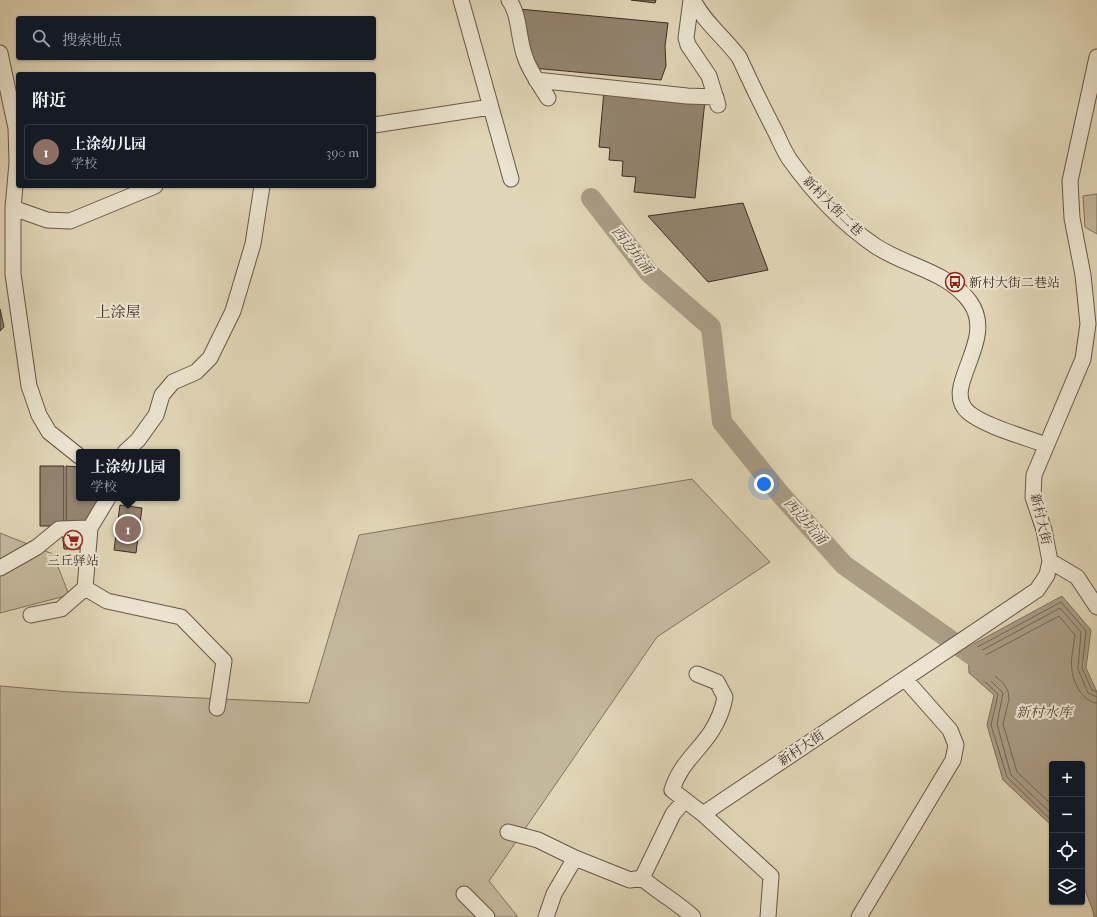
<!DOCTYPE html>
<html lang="zh">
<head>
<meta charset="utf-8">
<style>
	:root { --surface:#171b24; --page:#20242c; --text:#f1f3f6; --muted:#9ea1a6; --line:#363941; --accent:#d93025 }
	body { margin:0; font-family:"IM FELL French Canon","Noto Serif SC",serif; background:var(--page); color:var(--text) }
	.controls { position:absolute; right:12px; bottom:12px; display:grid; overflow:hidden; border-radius:4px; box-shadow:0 1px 3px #0004 }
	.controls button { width:36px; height:36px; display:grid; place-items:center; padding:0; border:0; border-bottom:1px solid var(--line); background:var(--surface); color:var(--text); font:20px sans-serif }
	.you { position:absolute; left:764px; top:484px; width:14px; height:14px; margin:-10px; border:3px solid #fff; border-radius:50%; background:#1a73e8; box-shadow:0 0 0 6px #1a73e833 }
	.badge { display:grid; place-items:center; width:26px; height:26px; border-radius:50%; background:var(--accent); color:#fff; font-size:13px; font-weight:700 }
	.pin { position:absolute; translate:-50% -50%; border:2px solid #fff; box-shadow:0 1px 4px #0006 }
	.popup { position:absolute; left:76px; top:449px; width:104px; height:52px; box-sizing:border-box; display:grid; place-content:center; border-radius:4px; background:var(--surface); filter:drop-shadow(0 1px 3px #0005); font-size:13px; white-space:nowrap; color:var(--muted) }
	.popup b { font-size:15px; color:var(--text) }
	.popup::after { content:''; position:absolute; left:50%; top:100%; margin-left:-8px; border:8px solid transparent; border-top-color:var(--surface) }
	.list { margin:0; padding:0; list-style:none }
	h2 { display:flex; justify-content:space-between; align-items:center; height:52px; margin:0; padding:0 16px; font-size:17px }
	h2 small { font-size:13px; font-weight:400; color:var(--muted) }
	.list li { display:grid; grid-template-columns:26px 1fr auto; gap:12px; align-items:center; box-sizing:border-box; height:56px; margin:0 8px 8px; padding:0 8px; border:1px solid var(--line); border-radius:4px }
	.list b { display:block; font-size:15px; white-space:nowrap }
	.list p { margin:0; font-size:13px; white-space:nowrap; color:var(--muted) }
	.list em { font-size:13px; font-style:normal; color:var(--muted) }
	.icon { flex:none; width:22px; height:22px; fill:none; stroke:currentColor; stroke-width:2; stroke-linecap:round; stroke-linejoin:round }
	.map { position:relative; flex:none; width:1097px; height:917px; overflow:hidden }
	.search { position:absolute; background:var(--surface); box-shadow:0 1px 3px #0004; left:16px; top:16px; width:360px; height:44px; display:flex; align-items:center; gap:10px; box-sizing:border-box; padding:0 14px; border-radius:4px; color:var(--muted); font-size:15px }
	.panel { position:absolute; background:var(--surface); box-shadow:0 1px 3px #0004; left:16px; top:72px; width:360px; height:116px; border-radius:4px }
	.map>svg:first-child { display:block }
	.green { fill:#c5b99e; stroke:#827260 }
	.water { fill:#aa9c85; stroke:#7f6f5e }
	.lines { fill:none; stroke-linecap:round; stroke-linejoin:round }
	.shore { stroke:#746454; stroke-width:1 }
	.river { stroke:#aa9c85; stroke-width:20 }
	.building { fill:#938470; stroke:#3e2b23 }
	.minor-casing { stroke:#675648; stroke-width:17 }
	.minor { stroke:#ece4d0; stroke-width:15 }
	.labels { text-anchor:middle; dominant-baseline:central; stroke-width:4; stroke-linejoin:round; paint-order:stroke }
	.street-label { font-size:13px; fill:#3e2b23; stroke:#ece4d0 }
	.poi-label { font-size:13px; fill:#3e2b23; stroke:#ece4d0; text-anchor:start }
	.water-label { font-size:14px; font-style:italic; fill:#59473c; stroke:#ece4d0 }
	.quarter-label { font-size:15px; fill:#3e2b23; stroke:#ece4d0 }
</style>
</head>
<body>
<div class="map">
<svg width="1097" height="917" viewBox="0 0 1097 917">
	<rect width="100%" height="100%" fill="#e1d6b7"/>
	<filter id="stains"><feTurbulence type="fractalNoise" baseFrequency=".005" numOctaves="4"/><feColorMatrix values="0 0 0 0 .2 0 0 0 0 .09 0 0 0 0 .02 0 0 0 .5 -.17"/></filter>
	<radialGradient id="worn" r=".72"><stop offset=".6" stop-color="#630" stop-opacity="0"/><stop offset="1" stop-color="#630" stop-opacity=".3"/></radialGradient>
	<!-- green -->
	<path class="green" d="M1097,194V234L1085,227L1083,196Z
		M692,479L770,562L657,637L489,881L518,917H0V686L70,692L309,703L359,535Z
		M0,533L53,554L69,595L0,613Z"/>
	<!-- water -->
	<path class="water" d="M1062,596L1091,630L1086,668L1097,692V917H1094L1093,911L1082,882V764H1052V826L1003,780L987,725L994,695L969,673L968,647Z"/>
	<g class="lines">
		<!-- shore -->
		<path class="shore" d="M1052,805L1017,772L1003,724L1009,699L1008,691L1004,684L984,666V656L1059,616L1075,635C1074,646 1070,659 1072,670C1073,683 1083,702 1097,703
			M1052,814L1011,775L997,724L1003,693L978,668L977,653L1060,608L1081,632L1078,669L1088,693L1097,697
			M1052,821L1007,777L991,725L998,694L973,671L972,650L1061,602L1086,631L1082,668L1092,690L1097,692"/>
		<!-- river -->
		<path class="river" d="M591,198L650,274L711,327L722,422L782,496L844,565L976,658L986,672"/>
	</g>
	<!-- building -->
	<path class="building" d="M631,0H656L655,3Z
		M519,9L668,23L665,46L666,66L661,80L533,68Z
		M604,91L705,100L695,198L634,192L636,177L622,176L623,161L609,160L610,148L599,147Z
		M743,203L768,270L708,282L648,216Z
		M0,309L4,327L0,331Z
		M40,466H64V526H40Z
		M66,466L79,467V498H98L87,527H66Z
		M120,505L142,508L136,553L114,550Z
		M62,531H83V549H64Z"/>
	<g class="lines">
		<!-- minor casing -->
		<g class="minor-casing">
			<path id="minor" d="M461,0L511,179
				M509,0C520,15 518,39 525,57C530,72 540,85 548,98
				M691,0L686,38L688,45L709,76L718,105
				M693,0C704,22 724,37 739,57C750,81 761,104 773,127C779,138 783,150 790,160C813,192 842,223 874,245C904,266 948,271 970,302C998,341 940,387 968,412C984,426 1025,437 1046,445
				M0,53L16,128L17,163L13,208V274L29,386L39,415L49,432L79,456
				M536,80L687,96L716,97
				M374,125L491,107
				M13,208L47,220L70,221L155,186
				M125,452L138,440L156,415L162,395L173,382L196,372L210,358L233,311L253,244L262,186
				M1050,561L1077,577L1097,607
				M0,568L37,547L59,529L90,528L108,498
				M85,588L107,601L181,617L224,661L217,708
				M31,615L61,609L85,588L90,528
				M697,674L717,682L725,697C723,709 718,721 711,732C697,753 680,764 672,790L703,814L771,876L768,917
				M703,814L1037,590L1047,575L1050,561L1044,530L1033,497L1034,475L1083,359L1088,324L1083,275L1072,218L1070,181L1097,57
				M508,832L538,840L575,858L630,880L642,878
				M642,878L673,814L685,800
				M642,878C658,892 677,902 693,917
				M464,894L487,917
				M546,917L554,894L575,858
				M859,917L953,760L956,745L950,730L905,679"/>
		</g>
		<!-- minor -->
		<use href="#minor" class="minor"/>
	</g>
	<!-- icons -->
	<defs>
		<g id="bus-ring" transform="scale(1)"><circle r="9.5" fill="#ece4d0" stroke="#8f2418" stroke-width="1.5"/><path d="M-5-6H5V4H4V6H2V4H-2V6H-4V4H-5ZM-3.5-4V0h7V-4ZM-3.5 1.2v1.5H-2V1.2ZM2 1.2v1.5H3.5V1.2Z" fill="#8f2418"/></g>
		<g id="supermarket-ring" transform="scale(1)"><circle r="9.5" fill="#ece4d0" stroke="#8f2418" stroke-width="1.5"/><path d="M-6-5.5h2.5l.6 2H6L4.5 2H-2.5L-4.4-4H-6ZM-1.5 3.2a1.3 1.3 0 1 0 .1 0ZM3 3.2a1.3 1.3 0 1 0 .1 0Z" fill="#8f2418"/></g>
	</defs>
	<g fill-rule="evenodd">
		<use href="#bus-ring" x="955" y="282"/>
		<use href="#supermarket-ring" x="73" y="540"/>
	</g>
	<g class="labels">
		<!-- street labels -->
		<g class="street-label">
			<text transform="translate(833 206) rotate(45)">新村大街二巷</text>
			<text transform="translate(1041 519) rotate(77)">新村大街</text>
			<text transform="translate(801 748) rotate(-34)">新村大街</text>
		</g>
		<!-- poi labels -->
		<g class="poi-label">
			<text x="969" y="282">新村大街二巷站</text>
			<text x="73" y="560" text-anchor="middle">三丘驿站</text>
		</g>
		<!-- water labels -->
		<g class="water-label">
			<text transform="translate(632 250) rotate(51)">西边坑涌</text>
			<text transform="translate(805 521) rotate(48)">西边坑涌</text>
			<text x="1044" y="712">新村水库</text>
		</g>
		<!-- quarter labels -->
		<g class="quarter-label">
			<text x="118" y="312">上涂屋</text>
		</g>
	</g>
	<rect width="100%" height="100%" filter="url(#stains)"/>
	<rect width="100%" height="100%" fill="url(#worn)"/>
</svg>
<div class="controls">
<button>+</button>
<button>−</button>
<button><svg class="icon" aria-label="locate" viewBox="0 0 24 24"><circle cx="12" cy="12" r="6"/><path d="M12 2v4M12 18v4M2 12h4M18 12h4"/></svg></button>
<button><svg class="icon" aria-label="layers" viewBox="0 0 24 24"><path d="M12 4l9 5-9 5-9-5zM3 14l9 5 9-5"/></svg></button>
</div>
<div class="you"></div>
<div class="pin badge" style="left:128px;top:529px;background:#8d6e63">1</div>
<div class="popup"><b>上涂幼儿园</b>学校</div>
<div class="search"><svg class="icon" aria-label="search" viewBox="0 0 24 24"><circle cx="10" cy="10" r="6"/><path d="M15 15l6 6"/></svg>搜索地点</div>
<section class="panel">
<h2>附近<small></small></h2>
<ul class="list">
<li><span class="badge" style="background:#8d6e63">1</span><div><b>上涂幼儿园</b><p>学校</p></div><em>390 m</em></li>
</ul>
</section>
</div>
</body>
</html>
